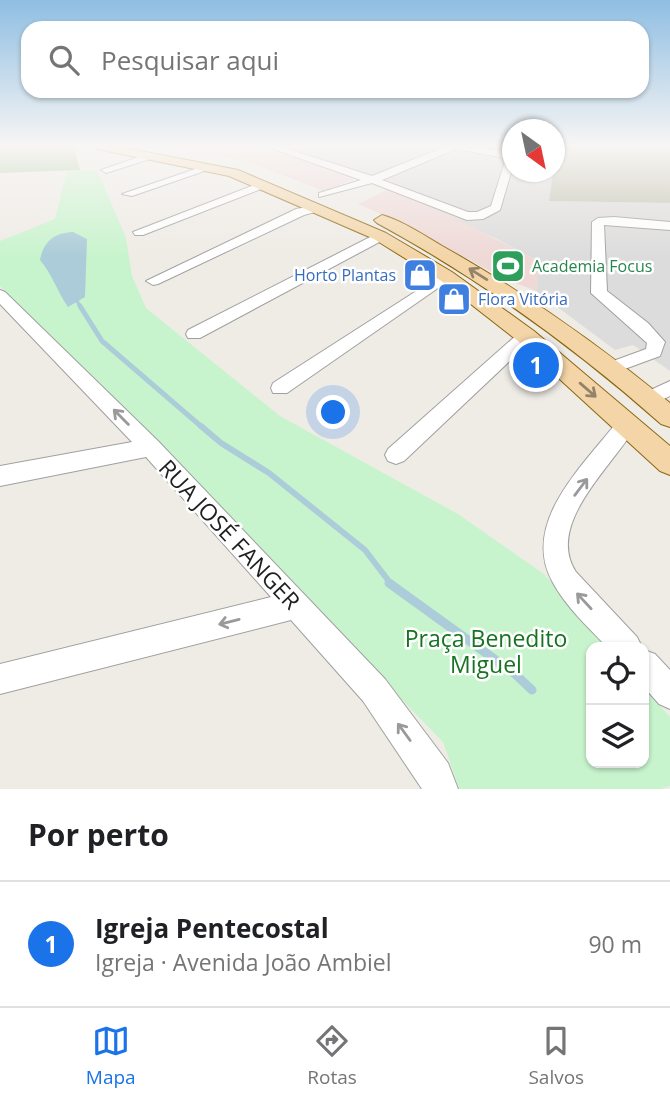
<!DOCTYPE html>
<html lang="pt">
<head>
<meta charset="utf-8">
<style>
	:root { --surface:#fff; --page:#f2f2f2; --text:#202124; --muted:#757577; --line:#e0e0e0; --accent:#1a73e8 }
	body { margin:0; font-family:"Open Sans",sans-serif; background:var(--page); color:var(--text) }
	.controls { position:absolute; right:21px; bottom:21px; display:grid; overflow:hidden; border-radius:14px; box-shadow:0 2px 5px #0004 }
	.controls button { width:63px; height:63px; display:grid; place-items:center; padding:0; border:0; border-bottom:2px solid var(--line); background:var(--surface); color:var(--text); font:35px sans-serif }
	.compass { position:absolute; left:502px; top:119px; width:63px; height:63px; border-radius:50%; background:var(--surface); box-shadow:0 2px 5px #0004; rotate:147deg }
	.you { position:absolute; left:334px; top:413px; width:24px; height:24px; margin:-18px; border:5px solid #fff; border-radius:50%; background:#1a73e8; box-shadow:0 0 0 10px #1a73e833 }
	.badge { display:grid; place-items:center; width:46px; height:46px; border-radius:50%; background:var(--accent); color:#fff; font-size:23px; font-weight:700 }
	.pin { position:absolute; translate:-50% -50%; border:4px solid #fff; box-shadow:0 2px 7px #0006 }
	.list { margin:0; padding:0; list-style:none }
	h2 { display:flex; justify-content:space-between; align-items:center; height:91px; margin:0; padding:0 28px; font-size:30px }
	h2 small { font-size:23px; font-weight:400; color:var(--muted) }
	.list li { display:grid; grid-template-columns:46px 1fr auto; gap:21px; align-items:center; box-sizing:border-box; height:126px; padding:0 28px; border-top:2px solid var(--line) }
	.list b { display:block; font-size:26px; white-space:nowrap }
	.list p { margin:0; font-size:23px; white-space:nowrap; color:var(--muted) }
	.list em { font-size:23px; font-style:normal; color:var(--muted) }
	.icon { flex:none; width:38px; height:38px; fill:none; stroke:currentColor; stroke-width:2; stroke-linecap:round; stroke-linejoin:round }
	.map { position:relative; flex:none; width:670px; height:789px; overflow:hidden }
	.search { position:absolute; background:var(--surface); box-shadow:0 2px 5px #0004; left:21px; right:21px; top:21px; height:77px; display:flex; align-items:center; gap:18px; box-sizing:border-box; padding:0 24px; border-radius:21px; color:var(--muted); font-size:26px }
	.sheet { height:217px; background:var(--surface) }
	nav { display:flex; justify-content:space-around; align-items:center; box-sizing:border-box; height:98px; border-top:2px solid var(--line); background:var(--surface); font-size:19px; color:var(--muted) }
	nav a { display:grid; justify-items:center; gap:4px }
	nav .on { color:var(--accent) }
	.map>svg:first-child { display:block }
	.residential { fill:#dddcdc }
	.commercial { fill:#eed9d7 }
	.construction { fill:#c2c2b2 }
	.forest { fill:#aaca9f }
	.park { fill:#c8f4cd }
	.water { fill:#abccd8 }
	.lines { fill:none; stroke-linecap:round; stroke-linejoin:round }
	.stream-far3 { stroke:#abccd8; stroke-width:3.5 }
	.stream-far2 { stroke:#abccd8; stroke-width:5 }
	.stream-far1 { stroke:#abccd8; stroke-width:6 }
	.stream { stroke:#abccd8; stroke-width:9 }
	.minor-casing { stroke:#a0a0a0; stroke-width:2 }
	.major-casing { stroke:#8b660f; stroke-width:2 }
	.minor { fill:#fff; fill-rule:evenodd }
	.major { fill:#f3d5a7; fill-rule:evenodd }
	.oneway { stroke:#94836a }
	.oneway2 { stroke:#9a9a9a }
	.labels { text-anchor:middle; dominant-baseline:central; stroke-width:5; stroke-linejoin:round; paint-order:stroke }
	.far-leisure-label { font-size:16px; fill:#27864d; stroke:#fff; text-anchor:start }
	.far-shop-label { font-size:16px; fill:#366cbe; stroke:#fff; text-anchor:end }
	.near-street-label { font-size:23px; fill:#1f1f1f; stroke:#fff }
	.near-park-label { font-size:23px; fill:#177322; stroke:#fff }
</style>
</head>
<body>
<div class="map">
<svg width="670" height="789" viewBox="0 0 670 789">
	<rect width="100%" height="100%" fill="#efece6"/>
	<!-- residential -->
	<path class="residential" d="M254,146H512V172H554L549,201L670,203V371L633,345L615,350L536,291L540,262L497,239L388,189L281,151Z"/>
	<!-- commercial -->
	<path class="commercial" d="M181,146H254L281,151L357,178L323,191L246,161L179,148Z
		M388,189L447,214L540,262L536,291L503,278L398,221L358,204Z"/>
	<!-- construction -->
	<path class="construction" d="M557,146H670V203L549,201Z"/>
	<!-- forest -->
	<path class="forest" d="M0,146L74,147L80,170L0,173Z"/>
	<!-- park -->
	<path class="park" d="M97,170L126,238L132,276L146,308L280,416L458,514L544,574L608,647H591V763H644V688L670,717V786L661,789H459L443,742L0,286V241L55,219L67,171Z"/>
	<!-- water -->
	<path class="water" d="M73,232L87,239L85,297L68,307C57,291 52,274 40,260C44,241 54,233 73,232Z"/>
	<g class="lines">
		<!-- stream-far3 -->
		<path class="stream-far3" d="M77,301L81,308"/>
		<!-- stream-far2 -->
		<path class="stream-far2" d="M80,306L102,341L203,428"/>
		<!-- stream-far1 -->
		<path class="stream-far1" d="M201,426L221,443L269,473L365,550L391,584"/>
		<!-- stream -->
		<path class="stream" d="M389,583L515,674L532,690"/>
		<!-- minor casing -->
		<g class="minor-casing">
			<path id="minor" d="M265,146H279L372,176L447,146H470L508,152L512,150V169L500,210L483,219L467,220L372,183L319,197V193L361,180ZM456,149L506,158L491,206L477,212H468L382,180Z
				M150,153L153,154V158L106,173L101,170Z
				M207,165L216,167L132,196L122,194Z
				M262,182L266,183V187L143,235H135L133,232Z
				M318,205L324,208L322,210L304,215L158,284L153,285L146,281L296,209Z
				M614,217L670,222V230L604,225L607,291L648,323L665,342L660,356L611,374L605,372L602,368L605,364L646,349L647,343L591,293L592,222L598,218Z
				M380,232L386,236L385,239L200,338H188L186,334L188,330Z
				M446,272L453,276L451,279L287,393H273L271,388L273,383Z
				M0,290L5,292L158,441L385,679L448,763L458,789H422L363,701L291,620L0,694V664L271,597L146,457L0,486V466L132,442L0,304Z
				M526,331L532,332L534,336L532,340L404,461L396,464L388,461L385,455L388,449L520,332Z
				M670,381V396L649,406L642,404L639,399L642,394Z
				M627,416L634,418L637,424C615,465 544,523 576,572L637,637L642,647H607C588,627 565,606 552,581C520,521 586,463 620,418Z
				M644,650L655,654L670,670V709L659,704L644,687Z"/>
		</g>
		<!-- major casing -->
		<g class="major-casing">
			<path id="major" d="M91,146H115L238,170L386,233L452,272L534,331L670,446V475L660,471L518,341L440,280L374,239L229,176L97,149Z
				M382,215C403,221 425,236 444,247C524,292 599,345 670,403V427L661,424C573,346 480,279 377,223L374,220Z"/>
		</g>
		<!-- minor -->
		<use href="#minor" class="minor"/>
		<!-- major -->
		<use href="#major" class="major"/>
	</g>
	<!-- one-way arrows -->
	<defs><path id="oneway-shaft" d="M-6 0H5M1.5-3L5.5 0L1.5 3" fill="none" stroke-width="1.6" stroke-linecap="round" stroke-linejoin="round" transform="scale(1.75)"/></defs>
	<g class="oneway">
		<use href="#oneway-shaft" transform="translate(478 274) rotate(-148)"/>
		<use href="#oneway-shaft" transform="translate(588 390) rotate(41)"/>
	</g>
	<g class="oneway2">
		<use href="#oneway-shaft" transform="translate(121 417) rotate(-135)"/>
		<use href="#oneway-shaft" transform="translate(581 487) rotate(-53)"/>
		<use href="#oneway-shaft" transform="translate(584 601) rotate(-133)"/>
		<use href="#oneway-shaft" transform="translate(229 622) rotate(166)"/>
		<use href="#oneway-shaft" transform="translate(404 732) rotate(-126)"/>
	</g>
	<!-- sky -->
	<linearGradient id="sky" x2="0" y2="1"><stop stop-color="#8fbee2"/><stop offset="0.57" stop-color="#f8f6f4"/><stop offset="1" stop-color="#f8f6f4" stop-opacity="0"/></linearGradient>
	<rect width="670" height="256" fill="url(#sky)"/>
	<!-- icons -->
	<defs>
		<g id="stadium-square" transform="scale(1.75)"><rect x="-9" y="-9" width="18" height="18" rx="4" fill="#2e9e5b" stroke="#fff"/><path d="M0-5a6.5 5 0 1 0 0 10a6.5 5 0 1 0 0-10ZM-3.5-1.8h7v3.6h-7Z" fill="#fff"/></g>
		<g id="shop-square" transform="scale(1.75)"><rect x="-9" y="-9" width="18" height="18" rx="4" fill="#3f7fe0" stroke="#fff"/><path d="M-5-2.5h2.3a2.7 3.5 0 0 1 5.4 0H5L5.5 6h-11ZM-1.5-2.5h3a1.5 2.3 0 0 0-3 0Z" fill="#fff"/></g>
	</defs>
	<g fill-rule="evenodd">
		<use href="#stadium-square" x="508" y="266"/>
		<use href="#shop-square" x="420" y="275"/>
		<use href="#shop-square" x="454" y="299"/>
	</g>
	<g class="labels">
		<!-- far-leisure labels -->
		<g class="far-leisure-label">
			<text x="532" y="266">Academia Focus</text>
		</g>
		<!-- far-shop labels -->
		<g class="far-shop-label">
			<text x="396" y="275">Horto Plantas</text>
			<text x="478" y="299" text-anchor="start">Flora Vitória</text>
		</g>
		<!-- near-street labels -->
		<g class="near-street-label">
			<text transform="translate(230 534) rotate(47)">RUA JOSÉ FANGER</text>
		</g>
		<!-- near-park labels -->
		<g class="near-park-label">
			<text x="486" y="638">Praça Benedito<tspan x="486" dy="26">Miguel</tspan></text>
		</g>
	</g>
</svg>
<div class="controls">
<button><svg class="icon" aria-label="locate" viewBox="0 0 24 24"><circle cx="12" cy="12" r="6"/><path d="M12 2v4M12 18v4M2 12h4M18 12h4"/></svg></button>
<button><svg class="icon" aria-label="layers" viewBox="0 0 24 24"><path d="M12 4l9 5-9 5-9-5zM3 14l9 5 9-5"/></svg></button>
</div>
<svg class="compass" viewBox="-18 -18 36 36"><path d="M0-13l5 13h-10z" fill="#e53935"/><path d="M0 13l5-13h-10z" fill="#757577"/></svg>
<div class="you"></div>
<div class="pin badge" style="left:536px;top:365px">1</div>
<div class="search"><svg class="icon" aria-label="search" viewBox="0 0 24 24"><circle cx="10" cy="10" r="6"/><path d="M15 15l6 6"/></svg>Pesquisar aqui</div>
</div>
<section class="sheet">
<h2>Por perto<small></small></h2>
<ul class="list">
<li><span class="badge">1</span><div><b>Igreja Pentecostal</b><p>Igreja · Avenida João Ambiel</p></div><em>90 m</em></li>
</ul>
</section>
<nav>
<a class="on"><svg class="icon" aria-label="map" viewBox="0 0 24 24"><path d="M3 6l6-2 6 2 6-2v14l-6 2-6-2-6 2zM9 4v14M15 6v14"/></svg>Mapa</a>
<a><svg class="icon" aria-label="directions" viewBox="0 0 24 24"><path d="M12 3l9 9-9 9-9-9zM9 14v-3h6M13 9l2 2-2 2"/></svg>Rotas</a>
<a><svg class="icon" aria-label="saved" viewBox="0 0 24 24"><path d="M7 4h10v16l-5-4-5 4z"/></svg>Salvos</a>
</nav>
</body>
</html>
